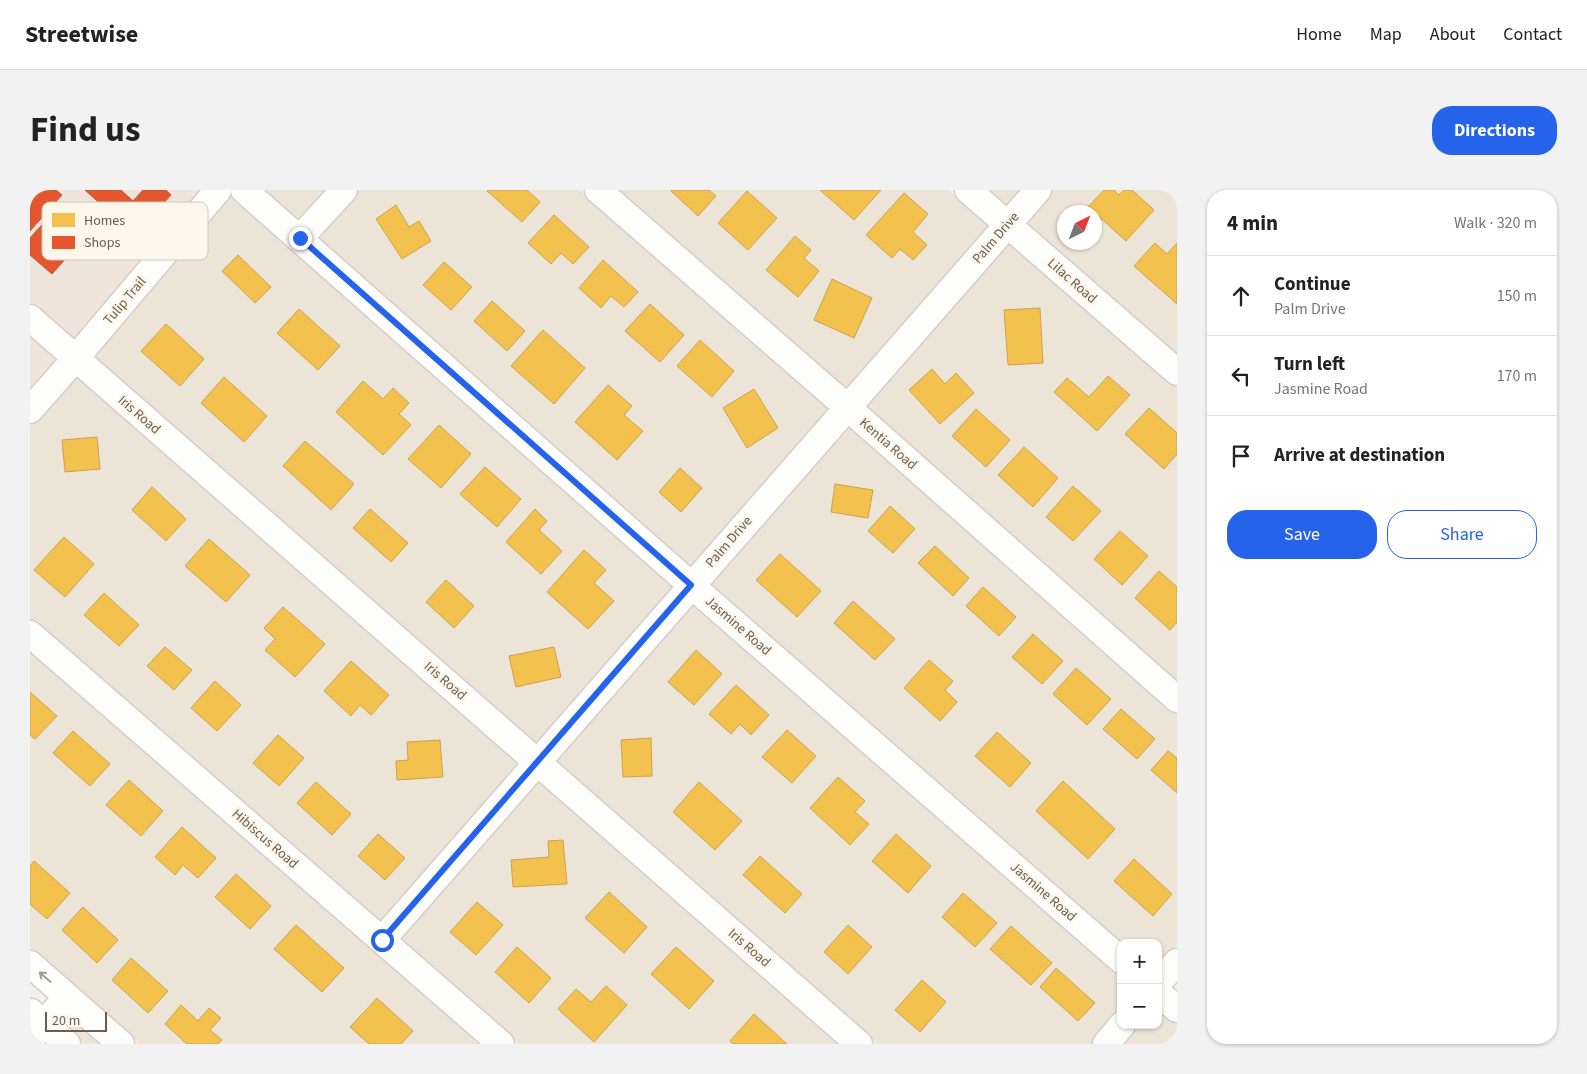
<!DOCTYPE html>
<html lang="en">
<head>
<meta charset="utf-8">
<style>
	:root { --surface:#fff; --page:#f2f2f2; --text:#222; --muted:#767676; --line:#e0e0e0; --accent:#2563eb }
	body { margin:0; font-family:"Source Sans 3",sans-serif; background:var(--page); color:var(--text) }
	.controls { position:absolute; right:15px; bottom:15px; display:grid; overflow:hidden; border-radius:10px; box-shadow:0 1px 4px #0004 }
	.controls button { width:45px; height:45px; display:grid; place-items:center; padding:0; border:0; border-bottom:1px solid var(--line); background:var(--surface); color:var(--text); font:25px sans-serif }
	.compass { position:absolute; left:1027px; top:15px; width:45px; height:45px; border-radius:50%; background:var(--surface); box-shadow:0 1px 4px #0004; rotate:42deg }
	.scale { position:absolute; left:15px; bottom:12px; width:62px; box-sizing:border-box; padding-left:5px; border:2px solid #6e5c4e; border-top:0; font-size:14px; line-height:18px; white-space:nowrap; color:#6e5c4e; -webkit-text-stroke:4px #fcf7eb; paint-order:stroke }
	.stop { position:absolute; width:15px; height:15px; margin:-11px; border:4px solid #2563eb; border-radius:50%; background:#fff }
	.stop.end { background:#2563eb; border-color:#fff; box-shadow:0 1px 5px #0008 }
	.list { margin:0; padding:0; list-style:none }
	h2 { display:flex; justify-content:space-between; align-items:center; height:65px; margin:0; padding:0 20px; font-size:21px }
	h2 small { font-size:16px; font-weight:400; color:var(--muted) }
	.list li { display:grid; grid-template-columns:32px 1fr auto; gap:15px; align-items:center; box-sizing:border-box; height:80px; padding:0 20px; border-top:1px solid var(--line) }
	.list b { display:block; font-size:19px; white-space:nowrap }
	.list p { margin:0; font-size:16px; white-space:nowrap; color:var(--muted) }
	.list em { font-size:16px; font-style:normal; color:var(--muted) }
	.actions { display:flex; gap:10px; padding:15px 20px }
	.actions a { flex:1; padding:11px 0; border:1px solid var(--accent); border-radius:20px; text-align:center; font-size:18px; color:var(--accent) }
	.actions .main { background:var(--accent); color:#fff }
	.icon { flex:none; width:28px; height:28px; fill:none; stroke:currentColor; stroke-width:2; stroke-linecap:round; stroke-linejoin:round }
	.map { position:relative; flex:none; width:1147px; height:854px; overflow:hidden; border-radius:20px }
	header { display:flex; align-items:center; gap:30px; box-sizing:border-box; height:70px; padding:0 25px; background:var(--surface); border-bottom:1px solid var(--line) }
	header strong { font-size:24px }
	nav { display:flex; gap:28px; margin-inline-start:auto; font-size:18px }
	.intro { display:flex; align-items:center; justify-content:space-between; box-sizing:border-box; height:120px; padding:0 30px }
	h1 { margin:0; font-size:35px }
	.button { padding:12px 22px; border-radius:20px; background:var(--accent); color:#fff; font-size:18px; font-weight:700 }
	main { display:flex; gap:30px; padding:0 30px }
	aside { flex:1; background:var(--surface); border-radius:20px; box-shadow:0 1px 4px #0004 }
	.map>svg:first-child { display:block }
	.residential { fill:#ede4d8; fill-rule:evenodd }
	.commercial { fill:#f1e4db }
	.homes { fill:#f2c14e; stroke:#caa34e }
	.shops { fill:#e4572e; stroke:#c15838 }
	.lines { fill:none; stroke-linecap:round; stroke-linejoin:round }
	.minor-casing { stroke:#d3cec8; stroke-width:29 }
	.minor { stroke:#fdfdfc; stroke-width:26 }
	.oneway { stroke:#a79c94 }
	.route { stroke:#2563eb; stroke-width:6 }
	.labels { text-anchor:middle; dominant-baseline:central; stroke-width:5; stroke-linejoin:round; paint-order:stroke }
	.street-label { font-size:14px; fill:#6e5c4e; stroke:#fcf7eb }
	.key { fill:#fcf7eb; stroke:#d1c8bc; stroke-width:1 }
	.key-label { font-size:14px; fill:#6e5c4e }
</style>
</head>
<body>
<header>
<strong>Streetwise</strong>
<nav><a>Home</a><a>Map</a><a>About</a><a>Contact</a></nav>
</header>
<div class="intro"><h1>Find us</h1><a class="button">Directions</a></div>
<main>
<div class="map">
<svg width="1147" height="854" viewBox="0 0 1147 854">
	<rect width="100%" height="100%" fill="#f4f1ea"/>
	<!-- residential -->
	<path class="residential" d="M233,0H299L270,32Z
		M328,0H549L801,220L661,379L286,46Z
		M586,0H919L962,37L817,201Z
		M956,0H994L978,19Z
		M1021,0H1147V166L994,33ZM1034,22H1064V52H1034Z
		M199,3L646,397L508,556L61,167Z
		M978,51L1147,197V493L833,215Z
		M46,185L492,574L351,734L0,429V236Z
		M817,233L1147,525V755L1128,777V753H1091L677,393Z
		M662,411L1091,786V820L1062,854H847L524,570Z
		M2,462L452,854H109L0,758V465Z
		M508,588L810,854H489L368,748Z
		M1128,819L1147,835V854H1090L1106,835H1128Z
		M47,832L72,854H55L40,841Z"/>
	<!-- commercial -->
	<path class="commercial" d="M0,0H174L45,153L0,112Z
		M0,144L30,171L0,204Z"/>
	<!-- homes -->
	<path class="homes" d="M459,0H497L510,12L492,32L457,1Z
		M640,0H679L686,6L668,26Z
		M790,0H851L824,30Z
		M1074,0H1084L1089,5L1094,0H1102L1124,20L1096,51L1058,17Z
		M717,1L747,28L718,60L688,33Z
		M874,3L898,24L883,42L897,55L883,70L870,59L862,68L836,45Z
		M366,15L379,37L389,31L401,51L372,69L346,29Z
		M524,25L559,57L543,74L531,63L521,74L498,53Z
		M765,46L781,60L774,68L789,81L768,107L736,80Z
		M1125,53L1137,64L1147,53V114L1104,76Z
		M208,65L241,97L225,113L192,81Z
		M573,70L608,102L594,117L581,106L571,118L549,98Z
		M414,72L442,97L421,120L393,95Z
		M802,89L842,108L824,148L784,130Z
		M462,111L495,141L477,161L444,131Z
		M620,114L654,145L630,172L595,141Z
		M1010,118L1013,173L978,175L974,120Z
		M269,119L310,156L288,180L247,143Z
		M136,134L174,169L150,196L111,161Z
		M513,140L555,178L524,214L481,176Z
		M670,150L704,181L682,207L647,176Z
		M902,179L915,194L926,183L944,203L910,234L879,200Z
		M1078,186L1100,205L1067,241L1024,202L1037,188L1059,207Z
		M194,187L237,226L214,252L171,213Z
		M333,191L353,209L363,198L379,213L369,224L381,235L353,265L306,222Z
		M578,195L602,216L594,225L613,241L587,270L545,232Z
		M724,199L748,238L717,258L693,218Z
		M1119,218L1147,243V264L1134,279L1095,244Z
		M946,219L980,250L956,277L922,246Z
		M409,235L441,264L411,298L378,269Z
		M67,247L70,279L35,282L32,250Z
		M275,251L324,294L301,320L253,276Z
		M994,257L1028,288L1003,317L968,285Z
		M455,277L491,309L467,337L430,304Z
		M650,278L672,298L651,322L629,302Z
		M805,294L843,300L838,328L801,322Z
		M1043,296L1071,321L1043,351L1016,327Z
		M122,297L156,329L136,351L102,320Z
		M860,316L885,339L863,363L838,341Z
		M340,319L378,353L361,372L323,338Z
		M505,319L517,331L509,340L532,361L511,384L476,352Z
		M1090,341L1118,366L1092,395L1064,369Z
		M34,347L64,374L35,407L4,380Z
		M179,349L220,385L196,412L155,376Z
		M905,356L939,388L923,406L888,373Z
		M554,360L576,380L564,393L584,411L558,439L517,402Z
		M750,364L791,401L767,427L726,390Z
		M1129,381L1147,397V432L1140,440L1105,408Z
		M416,390L444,416L424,438L396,412Z
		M953,397L986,427L969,446L936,416Z
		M74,403L109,435L89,456L54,425Z
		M823,411L865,449L845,470L804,433Z
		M253,417L295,454L265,487L235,460L245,449L234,438Z
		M1003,444L1033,471L1012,494L982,467Z
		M135,457L162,480L144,500L117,476Z
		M524,457L531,487L486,497L479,466Z
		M666,460L692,484L664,515L638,492Z
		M899,470L923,491L915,500L927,512L910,531L874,498Z
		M321,471L359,505L341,525L330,515L321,526L294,501Z
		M1046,478L1081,509L1057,535L1023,504Z
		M185,491L211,515L187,541L161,518Z
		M706,495L739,525L721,545L710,534L701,544L679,524Z
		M0,502L27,526L5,549L0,545Z
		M1091,519L1125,549L1107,569L1073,539Z
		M757,540L786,566L762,593L732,567Z
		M43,541L80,574L60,596L23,563Z
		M967,542L1001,573L980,597L945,566Z
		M248,545L274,568L249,596L223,573Z
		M621,548L622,586L593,587L591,550Z
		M410,550L413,587L367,590L366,571L378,570L377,552Z
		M1138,561L1147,568V603L1121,580Z
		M808,587L835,611L825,622L839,634L820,655L780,618Z
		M99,590L133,621L111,646L76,615Z
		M1033,591L1085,639L1058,669L1006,621Z
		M286,592L321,624L302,645L267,613Z
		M669,592L712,631L685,660L643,622Z
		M152,637L186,668L168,688L153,675L145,685L125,667Z
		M348,644L375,668L355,690L328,666Z
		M866,644L901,676L878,703L842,671Z
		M533,650L537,694L483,697L481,670L519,667L518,651Z
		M730,666L772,704L755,723L713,685Z
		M1104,669L1142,704L1123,726L1084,691Z
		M4,671L40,703L17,729L0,714V676Z
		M206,684L241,716L220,739L185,707Z
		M579,702L617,737L594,763L555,728Z
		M933,703L967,733L945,757L912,727Z
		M447,712L473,735L446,765L420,742Z
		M53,717L88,750L67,773L32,740Z
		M266,735L314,778L292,802L244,759Z
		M818,735L842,757L818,784L794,762Z
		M981,736L1022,773L1001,795L960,759Z
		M487,757L521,788L499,813L465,782Z
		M646,757L684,791L659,819L621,784Z
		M101,768L138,801L118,823L82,790Z
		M1026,778L1065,813L1048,831L1010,797Z
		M892,790L916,812L890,842L865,820Z
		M576,796L597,815L564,852L528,819L546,799L561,812Z
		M347,808L383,841L371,854H339L320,837Z
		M151,815L168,831L179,818L191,828L180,840L192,850L188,854H157L135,834Z
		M724,824L757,854H703L700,851Z"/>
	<!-- shops -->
	<path class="shops" d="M0,0H26L32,5L0,41Z
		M55,0H91L103,11L113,0H136L141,5L105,45Z
		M25,20L55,47L22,84L0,65V48Z"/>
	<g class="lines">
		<!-- minor casing -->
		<g class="minor-casing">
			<path id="minor" d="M214,0L661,395L1091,770
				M568,0L817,217L1147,509
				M938,0L1147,182
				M270,48L314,0
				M0,128L829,854
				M0,220L45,169L188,0
				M0,444L471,854
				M352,750L1008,0
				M0,774L91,854
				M1128,793L1147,772
				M1128,803L1147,819
				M1,822L37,854
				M0,849L37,807
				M1076,854L1092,835"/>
		</g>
		<!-- minor -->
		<use href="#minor" class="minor"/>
	</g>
	<!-- one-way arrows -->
	<defs><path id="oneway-shaft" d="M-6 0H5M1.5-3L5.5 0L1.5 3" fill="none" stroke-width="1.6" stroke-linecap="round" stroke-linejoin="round" transform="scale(1.25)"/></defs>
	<use class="oneway" href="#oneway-shaft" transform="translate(15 787) rotate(-139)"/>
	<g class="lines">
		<!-- route -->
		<path class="route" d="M270,48L661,395L352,750"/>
	</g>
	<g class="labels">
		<!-- street labels -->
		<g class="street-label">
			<text transform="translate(966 48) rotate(-49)">Palm Drive</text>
			<text transform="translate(1042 91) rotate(41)">Lilac Road</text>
			<text transform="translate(95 111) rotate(-50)">Tulip Trail</text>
			<text transform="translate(109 225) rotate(41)">Iris Road</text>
			<text transform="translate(858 254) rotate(41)">Kentia Road</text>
			<text transform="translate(699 352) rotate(-49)">Palm Drive</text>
			<text transform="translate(708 436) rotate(41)">Jasmine Road</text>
			<text transform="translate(415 491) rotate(41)">Iris Road</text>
			<text transform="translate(235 649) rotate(41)">Hibiscus Road</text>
			<text transform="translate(1013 702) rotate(41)">Jasmine Road</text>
			<text transform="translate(719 758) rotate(41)">Iris Road</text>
		</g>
	</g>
	<!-- legend -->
	<rect x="12" y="12" width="166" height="58" rx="8" class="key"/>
	<rect x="22" y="23" width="23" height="14" fill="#f2c14e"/>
	<rect x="22" y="46" width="23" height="13" fill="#e4572e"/>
	<g class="key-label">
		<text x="54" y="35">Homes</text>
		<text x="54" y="57">Shops</text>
	</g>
</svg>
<div class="controls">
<button>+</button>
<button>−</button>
</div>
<svg class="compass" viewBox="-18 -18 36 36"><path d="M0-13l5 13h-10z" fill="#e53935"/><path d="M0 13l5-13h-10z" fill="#767676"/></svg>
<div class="scale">20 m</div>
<div class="stop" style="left:352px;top:750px"></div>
<div class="stop end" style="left:270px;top:48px"></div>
</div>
<aside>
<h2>4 min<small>Walk · 320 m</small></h2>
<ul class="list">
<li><svg class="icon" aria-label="ahead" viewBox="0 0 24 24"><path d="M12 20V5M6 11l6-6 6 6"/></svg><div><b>Continue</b><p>Palm Drive</p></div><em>150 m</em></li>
<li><svg class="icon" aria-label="left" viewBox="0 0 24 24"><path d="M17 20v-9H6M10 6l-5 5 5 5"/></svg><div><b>Turn left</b><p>Jasmine Road</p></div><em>170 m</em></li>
<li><svg class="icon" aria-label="arrive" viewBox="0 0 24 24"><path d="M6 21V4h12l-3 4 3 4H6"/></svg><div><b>Arrive at destination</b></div></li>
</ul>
<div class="actions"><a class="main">Save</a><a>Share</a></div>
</aside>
</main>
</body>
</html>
